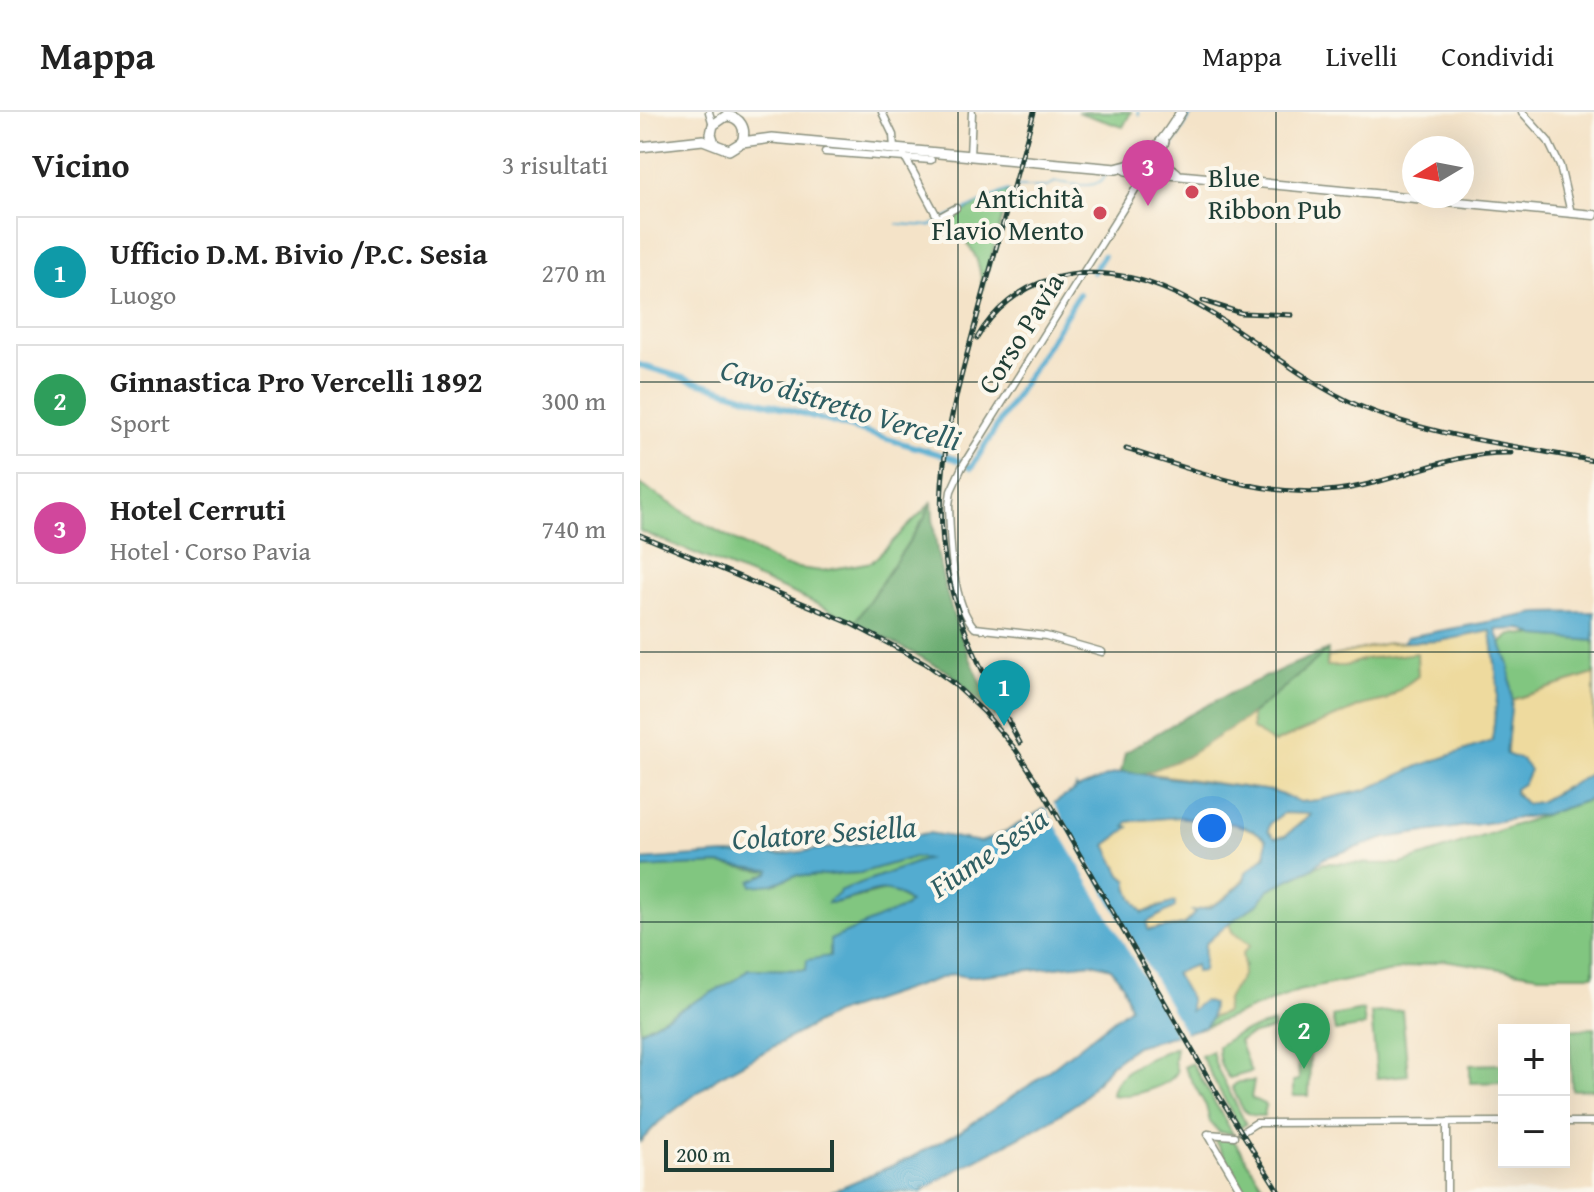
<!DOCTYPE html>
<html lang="it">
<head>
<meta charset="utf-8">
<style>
	:root { --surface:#fff; --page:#f2f2f2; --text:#222; --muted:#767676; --line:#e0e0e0; --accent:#d1495b }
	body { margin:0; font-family:"Gentium Book Plus",serif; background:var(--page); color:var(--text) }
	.controls { position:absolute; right:24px; bottom:24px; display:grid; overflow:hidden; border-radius:0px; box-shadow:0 8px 32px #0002 }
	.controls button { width:72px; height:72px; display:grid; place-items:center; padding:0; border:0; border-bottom:2px solid var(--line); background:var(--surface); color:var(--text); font:40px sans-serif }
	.compass { position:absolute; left:762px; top:24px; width:72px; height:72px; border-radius:50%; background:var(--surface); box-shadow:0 8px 32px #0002; rotate:260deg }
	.scale { position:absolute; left:24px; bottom:20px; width:170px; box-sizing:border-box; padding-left:8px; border:4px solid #1f3d34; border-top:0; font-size:22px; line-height:28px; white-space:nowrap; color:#1f3d34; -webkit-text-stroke:6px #fbf7ec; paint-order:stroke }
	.you { position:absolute; left:572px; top:716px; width:28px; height:28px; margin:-20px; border:6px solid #fff; border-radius:50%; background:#1a73e8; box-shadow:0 0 0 12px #1a73e833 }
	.badge { display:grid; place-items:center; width:52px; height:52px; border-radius:50%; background:var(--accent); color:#fff; font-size:26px; font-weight:700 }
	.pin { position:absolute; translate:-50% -66px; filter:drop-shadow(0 2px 4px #0008) }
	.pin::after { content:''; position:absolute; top:42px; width:28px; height:24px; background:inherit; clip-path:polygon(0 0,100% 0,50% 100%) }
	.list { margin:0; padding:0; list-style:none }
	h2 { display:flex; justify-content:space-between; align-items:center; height:104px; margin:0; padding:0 32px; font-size:34px }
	h2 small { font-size:26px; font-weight:400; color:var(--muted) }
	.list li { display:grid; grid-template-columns:52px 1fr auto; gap:24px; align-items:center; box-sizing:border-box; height:112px; margin:0 16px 16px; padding:0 16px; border:2px solid var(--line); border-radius:0px }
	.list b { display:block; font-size:30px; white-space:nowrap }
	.list p { margin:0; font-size:26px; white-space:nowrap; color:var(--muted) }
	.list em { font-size:26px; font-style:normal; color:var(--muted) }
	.map { position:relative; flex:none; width:954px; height:1080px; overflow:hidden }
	header { display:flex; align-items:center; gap:48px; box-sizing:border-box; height:112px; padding:0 40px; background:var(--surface); border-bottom:2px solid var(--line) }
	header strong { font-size:38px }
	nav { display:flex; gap:44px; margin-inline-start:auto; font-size:28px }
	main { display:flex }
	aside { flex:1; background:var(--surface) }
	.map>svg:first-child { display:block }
	.green { fill:#81c680; stroke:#50825a; stroke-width:2 }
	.forest { fill:#68ab6e; stroke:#447451; stroke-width:2 }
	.sand { fill:#eeda9e; stroke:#868c69; stroke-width:2 }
	.water { fill:#52acd0; stroke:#387482; stroke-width:2; fill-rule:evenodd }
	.pier { fill:#f4e3c8 }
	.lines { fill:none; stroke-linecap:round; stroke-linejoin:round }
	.stream { stroke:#52acd0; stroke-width:2 }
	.canal { stroke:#52acd0; stroke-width:6 }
	.minor-casing { stroke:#8a907e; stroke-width:9 }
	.secondary-casing { stroke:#8a907e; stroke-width:11 }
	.primary-casing { stroke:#8a907e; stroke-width:12 }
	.minor { stroke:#fff; stroke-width:6 }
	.secondary { stroke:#fff; stroke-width:8 }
	.primary { stroke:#fff; stroke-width:9 }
	.rail-casing { stroke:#1f3d34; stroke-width:5 }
	.rail { stroke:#fbf7ec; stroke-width:2; stroke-dasharray:6; stroke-linecap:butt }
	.grid { fill:none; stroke:#1f3d34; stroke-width:2; stroke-opacity:0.55 }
	.poi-dot { fill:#d1495b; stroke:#fbf7ec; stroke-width:3 }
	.labels { text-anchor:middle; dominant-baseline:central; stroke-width:8; stroke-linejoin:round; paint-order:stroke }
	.poi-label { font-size:28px; fill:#1f3d34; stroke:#fbf7ec; text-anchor:start }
	.street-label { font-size:28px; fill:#1f3d34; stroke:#fbf7ec }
	.water-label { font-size:30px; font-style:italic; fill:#2e5e63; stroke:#fbf7ec }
</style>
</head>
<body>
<header>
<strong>Mappa</strong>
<nav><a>Mappa</a><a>Livelli</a><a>Condividi</a></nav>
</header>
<main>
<aside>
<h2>Vicino<small>3 risultati</small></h2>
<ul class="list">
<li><span class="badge" style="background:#0f9aa8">1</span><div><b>Ufficio D.M. Bivio /P.C. Sesia</b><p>Luogo</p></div><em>270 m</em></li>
<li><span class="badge" style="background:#2e9e5b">2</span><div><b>Ginnastica Pro Vercelli 1892</b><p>Sport</p></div><em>300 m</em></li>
<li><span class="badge" style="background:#d1479c">3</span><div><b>Hotel Cerruti</b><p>Hotel · Corso Pavia</p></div><em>740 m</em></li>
</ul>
</aside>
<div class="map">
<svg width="954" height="1080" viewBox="0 0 954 1080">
	<rect width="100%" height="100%" fill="#fbf7ec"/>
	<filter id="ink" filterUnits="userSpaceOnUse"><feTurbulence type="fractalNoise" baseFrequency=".0125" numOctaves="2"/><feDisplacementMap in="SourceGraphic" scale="16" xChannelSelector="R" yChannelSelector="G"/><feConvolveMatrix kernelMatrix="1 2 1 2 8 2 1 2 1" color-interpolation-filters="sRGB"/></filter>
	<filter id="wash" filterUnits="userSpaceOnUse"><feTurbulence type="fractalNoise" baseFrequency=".006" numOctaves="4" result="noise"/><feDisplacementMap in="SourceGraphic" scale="32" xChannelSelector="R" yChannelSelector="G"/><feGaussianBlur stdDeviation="1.8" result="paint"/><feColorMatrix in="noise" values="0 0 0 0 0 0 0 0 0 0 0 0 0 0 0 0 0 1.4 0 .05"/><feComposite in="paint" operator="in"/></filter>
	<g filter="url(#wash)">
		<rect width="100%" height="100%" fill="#f4e3c8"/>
		<!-- green -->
		<path class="green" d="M437,0H491L483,15Z
			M364,80H369L342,178C341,143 330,131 303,109Z
			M0,372L55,407L143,454L181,459L232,450L291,391L285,405L215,510L153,481L0,419Z
			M877,522L954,529V562L872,588L869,553L860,533L869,524Z
			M688,538L687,553L705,554L724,547L777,541L778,564L746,588L721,594L634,631L612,617L611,603Z
			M954,686V863H899L804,848L658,879L565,915L571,906L586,900C584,884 597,868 605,854L589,811L619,791L629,777L684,751L761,752Z
			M274,745L286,747L199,779V782L190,787L189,791H195L250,777L269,790L265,795L167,858L108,857L97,867L0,919V756L78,752L125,759L130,757V761L121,763L133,772L156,763L167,764L220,761Z
			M723,898L725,914L695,919L692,904Z
			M762,898L768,963L737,966L731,901Z
			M668,909L671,923L641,928L639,914Z
			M633,911L634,917L610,923L599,929L611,960L589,966C580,956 578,946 578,934L597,922Z
			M954,916V977L932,978L929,918Z
			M536,935L534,949L537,960C529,975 488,986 472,983C473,957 516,944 536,935Z
			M572,939L576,954L606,1012L600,1016L561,944Z
			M653,941H670L669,984H653V969L659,968L658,945H653Z
			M552,951L593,1022L579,1020L570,1010L566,994L544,955Z
			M863,952L864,970L830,971V953Z
			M614,969L611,986L626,993L624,1004C601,1005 601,993 592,975L598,970Z
			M573,1025L594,1029L627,1080H606Z"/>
		<!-- forest -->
		<path class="forest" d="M292,389C295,467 321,534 357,602L355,605L310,561L215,510L285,406Z
			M688,538C640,578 567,648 505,661C496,663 489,661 481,660L485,641C549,600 617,566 688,538Z"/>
		<!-- sand -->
		<path class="sand" d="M851,518L858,576L852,629L779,654L726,678L679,688L660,690L632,679L506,661L546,645L611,603L612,617L634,631L721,594L746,588L778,564L777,541L724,547L705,554H687L688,545L748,531L800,529Z
			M954,562V660L899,690L886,692C858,667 868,621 872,588Z
			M644,701L671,702L645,724L635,726L628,719L630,711Z
			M539,705C568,710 604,707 626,727V743C599,766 593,791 554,799L555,800L544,813L508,818L506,810L534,795L535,791L516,795L503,801C496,790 487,782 488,769L481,763L466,733L476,726L487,710C505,706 521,707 539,705Z
			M589,811L592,820L610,833L602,842C610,876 583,873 586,900L571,906L566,889L550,900L543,875L534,861L556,853L564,843L565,832Z"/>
		<!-- water -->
		<path class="water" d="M954,500V529L896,524L882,517L856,518L869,553L872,588L866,642L882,648L890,658L884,671L875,677V682L886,692L899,690L954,660V686L906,702L746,726L684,746L671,757L629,777L619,791L589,811L565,832L563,859L556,860L555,853L535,861L550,886V899L563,889L572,892L571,906L565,915L496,934L472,952L441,988L410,1009L307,1063L281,1080H190L270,1046L319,1020L394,970L490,895L483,873L471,856L452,851L327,865L312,862L193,902L78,965L19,1010L0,1030V919L97,867L108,857L166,858L167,848L190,844V828L265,795L269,790C242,764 219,790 188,791L190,787L199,782V779L286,747L274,745L220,761L167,764L156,763L133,772L112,774L111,769L129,761L130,758L78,752L0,756V748L85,742L140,743L289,721L341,730L367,719L434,679L436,675L437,677L473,662L485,660L632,679L660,690L679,688L726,678L779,654L852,629L858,576L851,519L800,529L763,530L767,525L897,501ZM644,701L670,702L671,703L645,724L635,726L628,719L630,711ZM539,705C568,710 604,707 626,727V744L606,760L604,769L586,786L569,796L552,799L555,801L544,813L508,818L507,810L535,795V790L503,801C496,790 487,782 488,769L481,763L466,733L489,715L485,714L488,710C505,706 521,707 539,705Z"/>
		<!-- pier -->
		<path class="pier" d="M412,688L547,924L539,927L404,693Z"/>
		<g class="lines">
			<!-- stream -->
			<path class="stream" d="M498,0L499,3
				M377,75H408L415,70C432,71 457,80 467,62
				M257,112L289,114L368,78"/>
			<!-- canal -->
			<path class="canal" d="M527,40L551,0
				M453,160L463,144
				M0,253L315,347L331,356L439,182"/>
		</g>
	</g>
	<g filter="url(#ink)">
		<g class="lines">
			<!-- minor casing -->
			<g class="minor-casing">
				<path id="minor" d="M69,0L73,13
					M242,0L253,23L254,37
					M882,0L908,29L920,54L931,101
					M185,40L291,48
					M264,43L298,106L316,96
					M330,44L332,0
					M462,540L406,524L335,516C311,491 310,426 309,393L311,379L322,355L506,60
					M924,1010H954
					M602,1020L616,1011L864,1010
					M568,1022L602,1080
					M568,1022L594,1024
					M807,1080V1010"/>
			</g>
			<!-- secondary casing -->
			<g class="secondary-casing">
				<path id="secondary" d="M522,38L525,51L537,61
					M506,60L513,40
					M514,61L954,103"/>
			</g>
			<!-- primary casing -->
			<g class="primary-casing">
				<path id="primary" d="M74,31L71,22L73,13L86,4C100,5 107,16 102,30
					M0,35L63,28L89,38L102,30L132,26L476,57C510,50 524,28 541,0
					M486,58L514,61L524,29"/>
			</g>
			<!-- minor -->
			<use href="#minor" class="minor"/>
			<!-- secondary -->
			<use href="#secondary" class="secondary"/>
			<!-- primary -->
			<use href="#primary" class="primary"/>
			<!-- rail casing -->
			<g class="rail-casing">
				<path id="rail" d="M563,189L601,201L652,203
					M337,226C353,198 380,176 411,167C530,134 618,250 717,293C791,325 875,333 954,349
					M486,337C554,358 625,387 697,378C756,371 811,339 871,341
					M0,423L210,511L285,551L313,571L344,600L376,638L403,679L574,976L639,1080
					M380,631C352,578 321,523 308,463C288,369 316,284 340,194C358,129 376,65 394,0"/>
			</g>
			<!-- rail -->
			<use href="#rail" class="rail"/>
		</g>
	</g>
	<!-- grid -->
	<path class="grid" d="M318,0V1080M636,0V1080M0,270H954M0,540H954M0,810H954"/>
	<!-- markers -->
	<g class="poi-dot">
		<circle cx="552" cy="80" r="8"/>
		<circle cx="460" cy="101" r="8"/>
	</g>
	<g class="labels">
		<!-- poi labels -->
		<g class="poi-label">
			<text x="568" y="64">Blue<tspan x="568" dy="32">Ribbon Pub</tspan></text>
			<text x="444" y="85" text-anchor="end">Antichità<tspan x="444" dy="32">Flavio Mento</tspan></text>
		</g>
		<!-- street labels -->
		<g class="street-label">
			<text transform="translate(380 221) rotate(-58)">Corso Pavia</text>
		</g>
		<!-- water labels -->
		<g class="water-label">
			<text transform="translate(201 292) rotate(17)">Cavo distretto Vercelli</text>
			<text transform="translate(184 720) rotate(-4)">Colatore Sesiella</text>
			<text transform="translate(348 740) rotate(-34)">Fiume Sesia</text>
		</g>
	</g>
</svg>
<div class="controls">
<button>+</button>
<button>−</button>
</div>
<svg class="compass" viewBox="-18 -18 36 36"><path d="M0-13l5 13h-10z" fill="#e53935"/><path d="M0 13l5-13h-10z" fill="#767676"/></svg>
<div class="scale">200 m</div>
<div class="you"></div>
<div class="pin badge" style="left:364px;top:614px;background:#0f9aa8">1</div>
<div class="pin badge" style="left:664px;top:957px;background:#2e9e5b">2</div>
<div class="pin badge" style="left:508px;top:94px;background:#d1479c">3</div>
</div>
</main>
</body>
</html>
